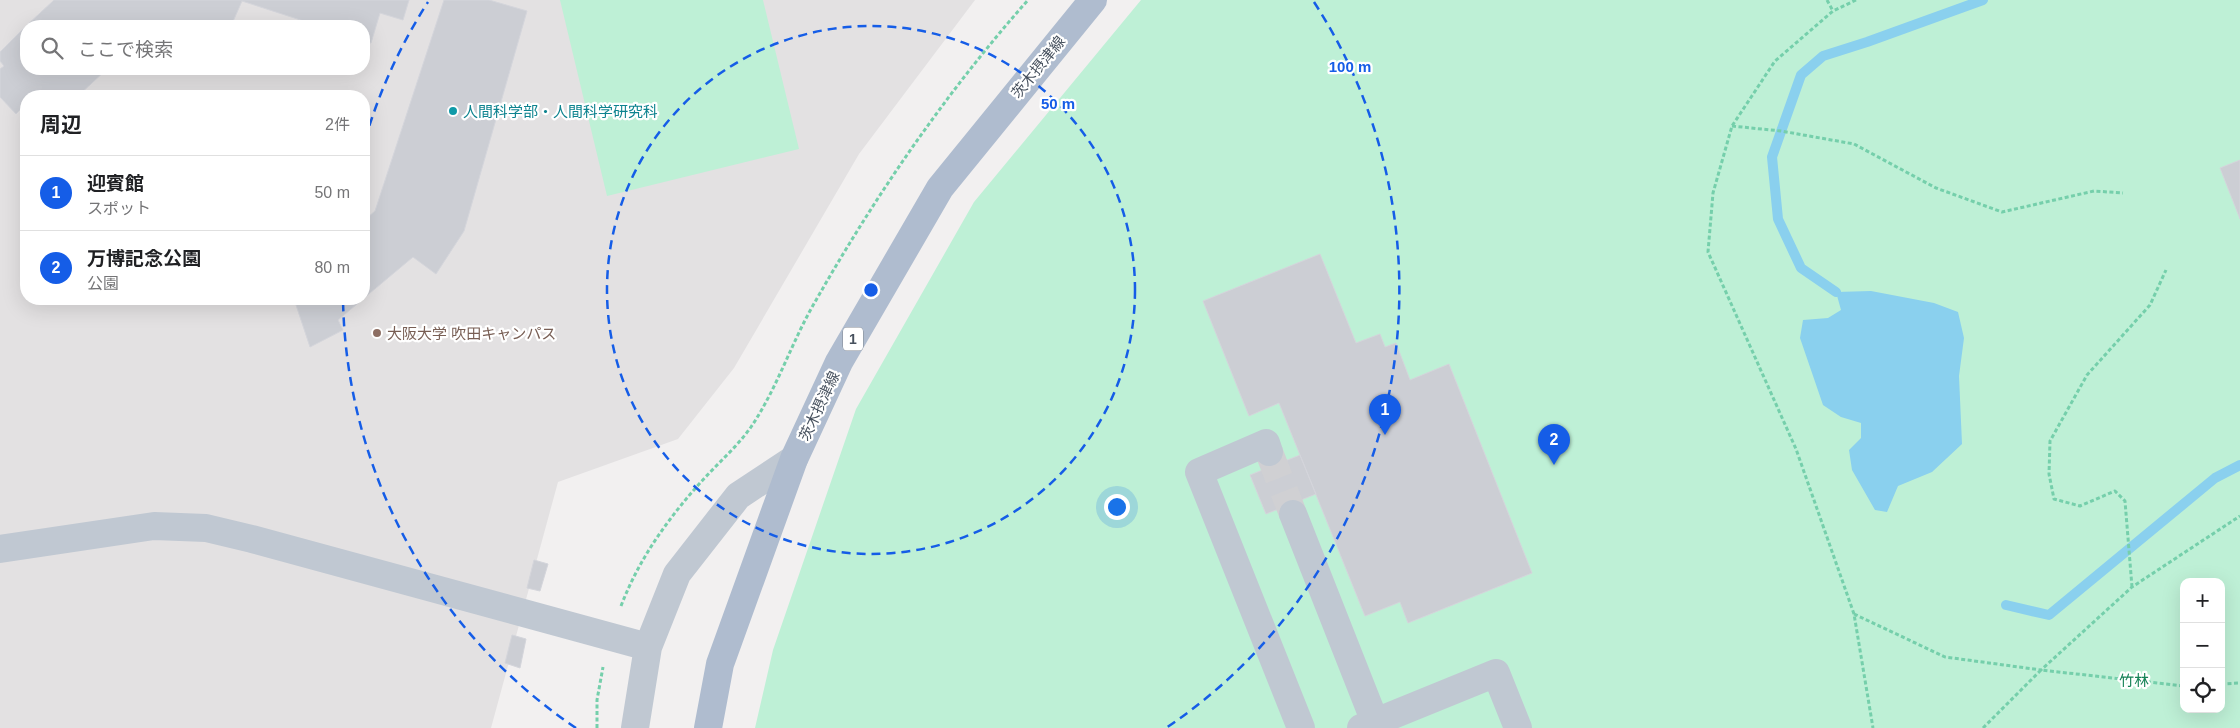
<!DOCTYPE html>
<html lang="ja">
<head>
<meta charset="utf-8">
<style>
	:root { --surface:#fff; --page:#f2f2f2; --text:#202124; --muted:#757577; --line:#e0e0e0; --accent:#155de7 }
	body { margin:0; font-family:Helvetica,"Noto Sans JP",sans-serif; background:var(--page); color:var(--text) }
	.controls { position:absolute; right:15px; bottom:15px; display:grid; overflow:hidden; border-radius:10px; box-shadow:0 5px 20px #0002 }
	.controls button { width:45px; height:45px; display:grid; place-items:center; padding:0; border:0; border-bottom:1px solid var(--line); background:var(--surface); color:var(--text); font:25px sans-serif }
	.you { position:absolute; left:1116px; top:506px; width:18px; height:18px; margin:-12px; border:4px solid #fff; border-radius:50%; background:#1a73e8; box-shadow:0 0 0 8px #1a73e833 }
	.badge { display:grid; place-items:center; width:32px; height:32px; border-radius:50%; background:var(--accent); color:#fff; font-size:16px; font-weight:700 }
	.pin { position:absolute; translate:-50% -41px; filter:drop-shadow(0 1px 2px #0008) }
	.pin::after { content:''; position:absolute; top:26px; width:18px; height:15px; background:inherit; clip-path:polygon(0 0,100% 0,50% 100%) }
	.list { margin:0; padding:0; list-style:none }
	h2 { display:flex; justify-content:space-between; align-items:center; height:65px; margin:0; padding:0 20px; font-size:21px }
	h2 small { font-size:16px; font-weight:400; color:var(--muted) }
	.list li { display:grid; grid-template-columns:32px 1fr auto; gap:15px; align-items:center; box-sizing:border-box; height:75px; padding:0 20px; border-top:1px solid var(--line) }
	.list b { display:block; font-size:19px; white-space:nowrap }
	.list p { margin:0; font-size:16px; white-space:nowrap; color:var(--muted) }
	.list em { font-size:16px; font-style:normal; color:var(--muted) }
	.icon { flex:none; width:28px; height:28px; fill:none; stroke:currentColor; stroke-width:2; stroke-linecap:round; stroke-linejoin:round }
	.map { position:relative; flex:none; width:2240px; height:728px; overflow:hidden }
	.search { position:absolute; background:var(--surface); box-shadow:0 5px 20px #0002; left:20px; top:20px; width:350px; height:55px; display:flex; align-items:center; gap:12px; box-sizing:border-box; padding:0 18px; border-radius:20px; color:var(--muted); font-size:19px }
	.panel { position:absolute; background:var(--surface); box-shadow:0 5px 20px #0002; left:20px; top:90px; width:350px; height:215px; border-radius:20px }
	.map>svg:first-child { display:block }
	.education { fill:#e3e1e2; fill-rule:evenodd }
	.green { fill:#bef0d6; fill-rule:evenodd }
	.water { fill:#8ad0ee }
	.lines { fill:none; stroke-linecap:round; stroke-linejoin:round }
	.stream { stroke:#8ad0ee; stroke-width:10 }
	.building { fill:#ccced4; stroke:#d4d5db }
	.minor-tunnel { stroke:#d0d0d3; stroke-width:28; stroke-dasharray:28 14; stroke-linecap:butt }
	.path { stroke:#75cfab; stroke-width:3; stroke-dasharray:4 2.5; stroke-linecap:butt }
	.minor { stroke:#c0c8d2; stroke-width:28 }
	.major { stroke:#afbccf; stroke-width:28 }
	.ring { fill:none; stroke:#155de7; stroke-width:2.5; stroke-dasharray:9 6 }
	.culture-dot { fill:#0f9aa8; stroke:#fff; stroke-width:2 }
	.education-dot { fill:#8d6e63; stroke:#fff; stroke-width:2 }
	.labels { text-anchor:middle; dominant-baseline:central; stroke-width:4.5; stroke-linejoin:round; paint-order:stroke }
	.shield { fill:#fff; stroke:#7e858e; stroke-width:1 }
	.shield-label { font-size:14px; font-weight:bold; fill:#47515e }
	.street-label { font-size:15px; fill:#47515e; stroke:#fff }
	.culture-label { font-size:15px; fill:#0d838f; stroke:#fff; text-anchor:start }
	.education-label { font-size:15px; fill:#785e54; stroke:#fff; text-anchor:start }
	.park-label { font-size:15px; fill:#158256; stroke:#fff }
	.centre { fill:#155de7; stroke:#fff; stroke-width:2.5 }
	.ring-label { font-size:15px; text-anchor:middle; font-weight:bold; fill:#155de7; stroke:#fff; stroke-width:4.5; stroke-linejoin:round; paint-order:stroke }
</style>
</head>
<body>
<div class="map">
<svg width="2240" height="728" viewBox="0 0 2240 728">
	<rect width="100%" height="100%" fill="#f2f0f0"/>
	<!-- education -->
	<path class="education" d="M0,0H975L859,154L734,368L678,439L558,482L491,728H0ZM26,26H364V69H26ZM26,96H364V299H26Z"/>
	<!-- green -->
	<path class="green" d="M560,0H763L799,149L607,196Z
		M1141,0H2240V728H755L773,650L856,409L974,202ZM2184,582H2221V709H2184Z"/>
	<!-- water -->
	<path class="water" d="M1871,291L1934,303L1958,312L1964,338L1959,376L1962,444L1932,472L1898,486L1887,512L1875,510L1852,470L1849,450L1861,438V423L1841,417L1823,405L1800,338L1803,320L1828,318L1841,310L1836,292Z"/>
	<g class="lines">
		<!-- stream -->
		<path class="stream" d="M1836,292L1801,268L1778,219L1772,157L1801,75L1823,56L1867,42L1983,0
			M2006,605L2049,615L2215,478L2240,465"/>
	</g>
	<!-- building -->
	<path class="building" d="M54,0H409L403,20L380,13L371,43L364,41V26H319L242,1L231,26H160L156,23L153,26H26Z
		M444,0H489L527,11L464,231L436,274L413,257L364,298V216L367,218L375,211Z
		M26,26V69H107L78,96H26V104L16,114L0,97V69L4,66L0,61V52Z
		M2240,160V219L2220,168Z
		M1320,254L1356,343L1380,334L1385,347L1396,343L1410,380L1449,364L1532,573L1408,623L1400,602L1365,616L1279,403L1249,416L1203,301Z
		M294,299H363L338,320L343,330L310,347Z
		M1300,455L1316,494L1266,514L1250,475Z
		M534,560L548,564L540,591L527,588Z
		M512,635L526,639L520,668L505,663Z"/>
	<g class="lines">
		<!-- minor-tunnel -->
		<path class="minor-tunnel" d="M1269,452L1293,514"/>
		<!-- path -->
		<path class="path" d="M1827,0L1833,11
			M1856,0L1833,11L1775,61L1732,126L1713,193L1708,252L1796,449L1854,614L1873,728
			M1732,126L1781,131L1854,144L1936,188L2002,212L2094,191L2123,193
			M2132,587L2125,501L2115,491L2080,506L2054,499L2049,474L2050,441L2087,375L2150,305L2166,270
			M621,606C639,559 667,520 700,483C717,464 737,447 751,427C776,390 790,347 811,309C873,199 944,95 1028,0
			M1854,614L1945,657L2041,670L2132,587L2240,516
			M2221,684L2240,683
			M597,728V700L603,667
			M1983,728L2041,670L2184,686"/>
		<!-- minor -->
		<path class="minor" d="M1269,452L1266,443L1199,472L1301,728
			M1293,514L1375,722
			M0,549L154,526L206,528L252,539L648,647
			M635,728L648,647L677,574L738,496L794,459
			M1361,728L1496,673L1518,728"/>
		<!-- major -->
		<path class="major" d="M708,728L720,664L794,459L839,362L940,188L1093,0"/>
	</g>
	<!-- distance rings -->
	<g class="ring">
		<circle cx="871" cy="290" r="264"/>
		<path d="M576 728A528 528 0 0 1 343 299M365 140A528 528 0 0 1 428 2M1314 2A528 528 0 0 1 1166 728"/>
	</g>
	<!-- markers -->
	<circle class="culture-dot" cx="453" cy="111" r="5"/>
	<circle class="education-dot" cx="377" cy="333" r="5"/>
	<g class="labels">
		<!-- shield labels -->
		<rect class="shield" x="843" y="327.5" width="20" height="23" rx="4"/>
		<g class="shield-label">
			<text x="853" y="339">1</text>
		</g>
		<!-- street labels -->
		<g class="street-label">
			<text transform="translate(1038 67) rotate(-51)">茨木摂津線</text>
			<text transform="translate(819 406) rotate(-65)">茨木摂津線</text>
		</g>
		<!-- culture labels -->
		<g class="culture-label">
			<text x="463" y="111">人間科学部・人間科学研究科</text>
		</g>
		<!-- education labels -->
		<g class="education-label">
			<text x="387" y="333">大阪大学 吹田キャンパス</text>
		</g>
		<!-- park labels -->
		<g class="park-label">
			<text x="2134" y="680">竹林</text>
		</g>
	</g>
	<circle cx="871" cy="290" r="8" class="centre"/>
	<g class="ring-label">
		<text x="1350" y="72">100 m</text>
		<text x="1058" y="109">50 m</text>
	</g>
</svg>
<div class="controls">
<button>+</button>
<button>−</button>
<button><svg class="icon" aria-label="locate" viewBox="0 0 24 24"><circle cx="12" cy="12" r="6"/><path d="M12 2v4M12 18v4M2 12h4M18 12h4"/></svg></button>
</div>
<div class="you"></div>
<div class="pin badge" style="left:1385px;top:435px">1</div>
<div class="pin badge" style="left:1554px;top:465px">2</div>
<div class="search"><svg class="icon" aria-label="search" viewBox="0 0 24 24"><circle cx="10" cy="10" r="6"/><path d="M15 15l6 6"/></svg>ここで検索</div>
<section class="panel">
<h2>周辺<small>2件</small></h2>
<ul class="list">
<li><span class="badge">1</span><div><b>迎賓館</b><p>スポット</p></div><em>50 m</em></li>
<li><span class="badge">2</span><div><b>万博記念公園</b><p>公園</p></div><em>80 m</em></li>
</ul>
</section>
</div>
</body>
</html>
